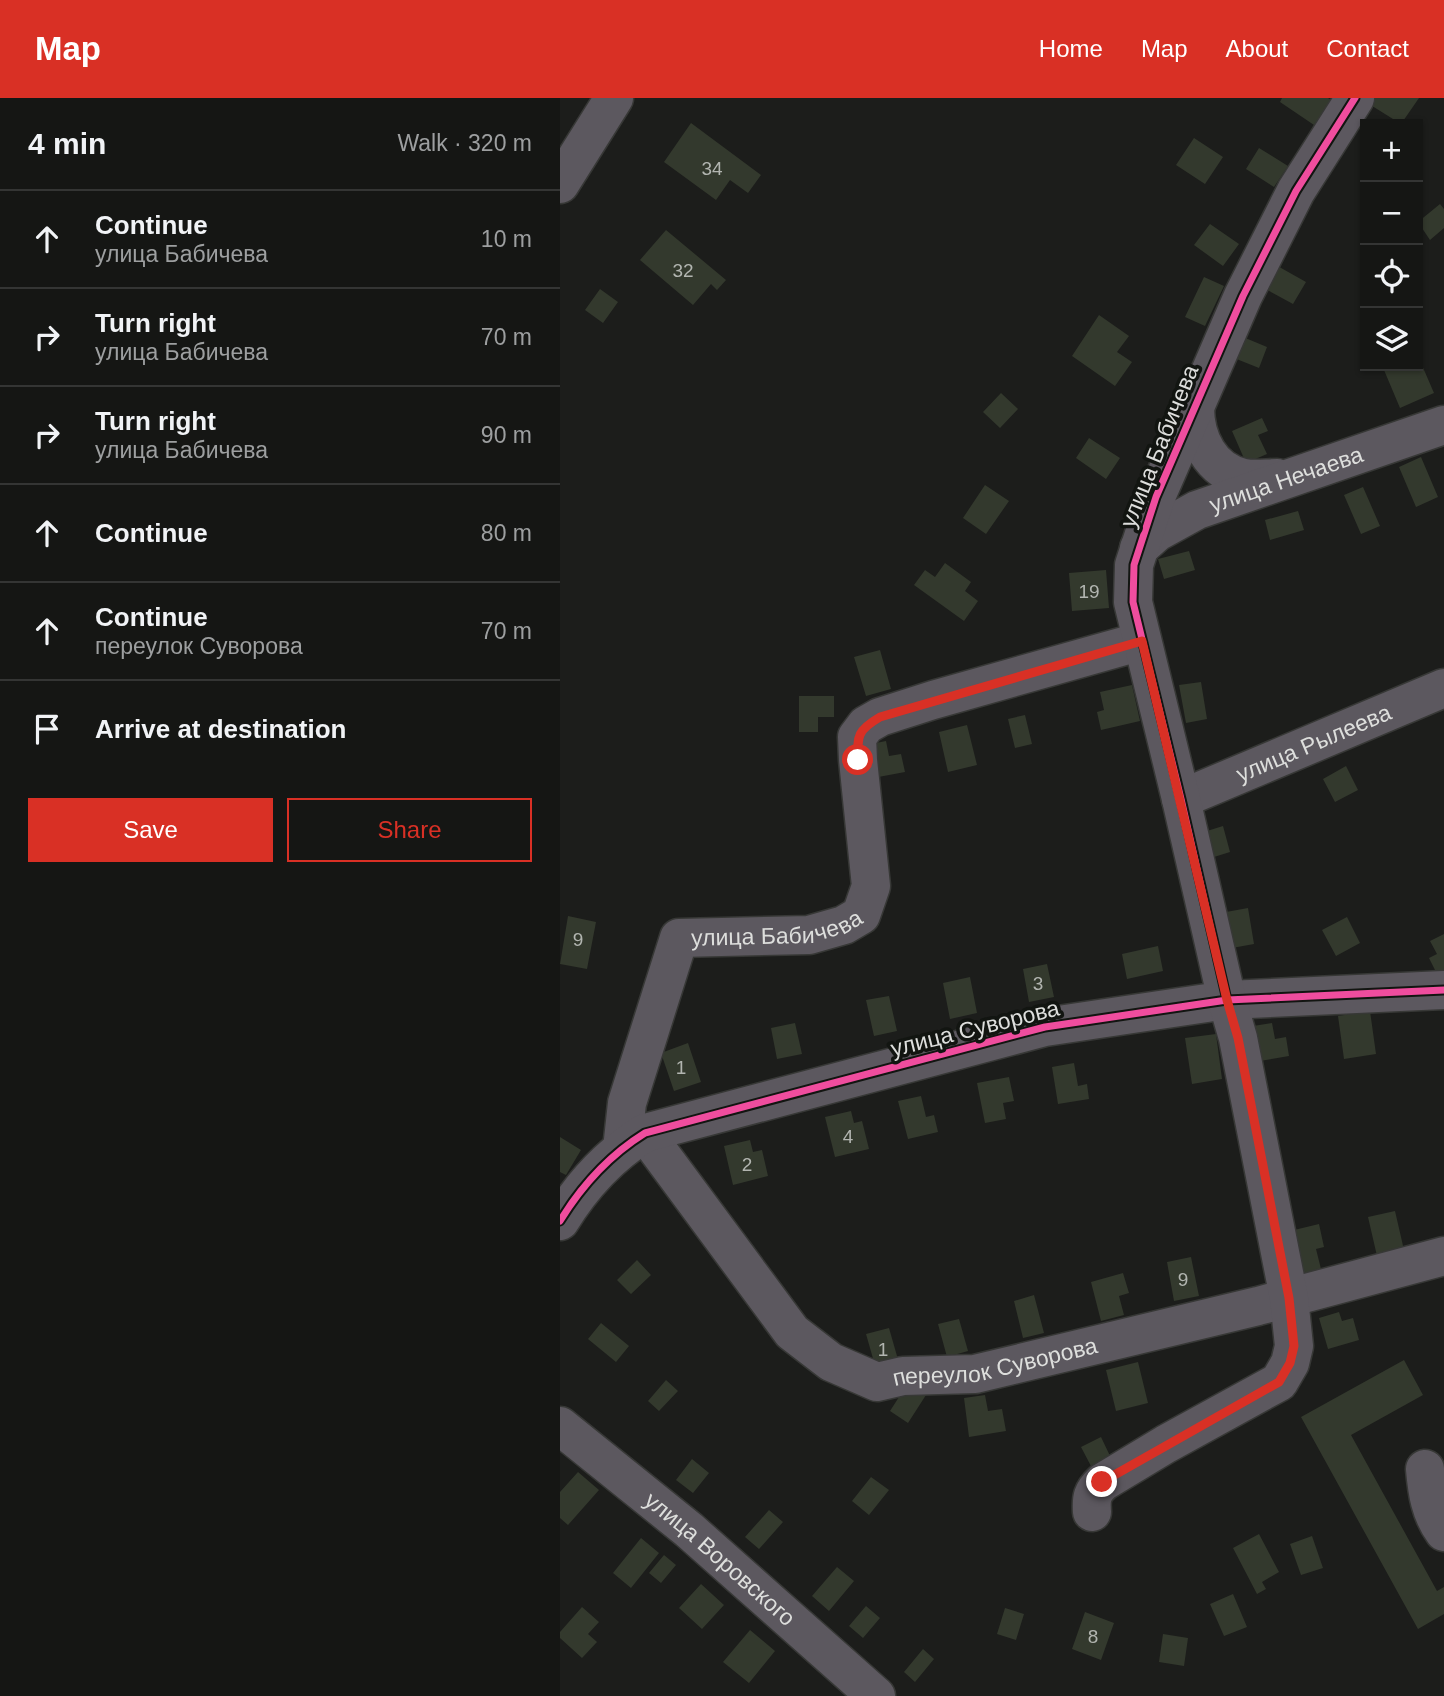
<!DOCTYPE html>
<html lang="en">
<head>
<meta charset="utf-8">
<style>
	:root { --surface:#151614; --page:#222322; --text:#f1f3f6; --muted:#9d9fa0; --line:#343534; --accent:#d93025 }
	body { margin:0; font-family:Helvetica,sans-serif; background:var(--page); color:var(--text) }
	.controls { position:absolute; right:21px; top:21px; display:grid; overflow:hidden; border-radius:0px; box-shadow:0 2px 5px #0004 }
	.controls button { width:63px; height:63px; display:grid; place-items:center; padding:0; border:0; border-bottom:2px solid var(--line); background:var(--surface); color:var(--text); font:35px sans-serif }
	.stop { position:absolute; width:21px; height:21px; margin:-16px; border:5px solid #d93025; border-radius:50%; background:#fff }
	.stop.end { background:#d93025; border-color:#fff; box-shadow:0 2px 7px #0008 }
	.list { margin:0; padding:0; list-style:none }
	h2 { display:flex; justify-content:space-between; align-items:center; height:91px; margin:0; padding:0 28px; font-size:30px }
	h2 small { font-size:23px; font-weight:400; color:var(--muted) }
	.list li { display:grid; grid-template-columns:46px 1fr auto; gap:21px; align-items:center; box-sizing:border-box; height:98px; padding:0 28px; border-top:2px solid var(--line) }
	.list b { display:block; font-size:26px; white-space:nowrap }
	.list p { margin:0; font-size:23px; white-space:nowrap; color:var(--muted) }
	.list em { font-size:23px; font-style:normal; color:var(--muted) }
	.actions { display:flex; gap:14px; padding:21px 28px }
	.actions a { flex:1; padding:16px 0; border:2px solid var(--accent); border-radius:0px; text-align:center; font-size:24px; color:var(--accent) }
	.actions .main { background:var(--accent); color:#fff }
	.icon { flex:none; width:38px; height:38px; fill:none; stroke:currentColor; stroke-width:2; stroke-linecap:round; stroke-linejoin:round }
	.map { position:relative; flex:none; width:884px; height:1598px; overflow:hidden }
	header { display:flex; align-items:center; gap:42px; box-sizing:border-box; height:98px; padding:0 35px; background:var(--accent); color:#fff }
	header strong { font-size:33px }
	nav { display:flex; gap:38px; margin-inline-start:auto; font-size:24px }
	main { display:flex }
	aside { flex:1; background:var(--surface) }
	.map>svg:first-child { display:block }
	.building { fill:#33392d }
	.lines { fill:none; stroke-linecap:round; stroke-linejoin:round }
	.minor-casing { stroke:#373836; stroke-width:41 }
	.minor { stroke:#5c585f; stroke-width:38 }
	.cycleway-casing { stroke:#121511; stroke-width:11 }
	.cycleway { stroke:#ef4d9e; stroke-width:7 }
	.route { stroke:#d93025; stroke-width:9 }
	.labels { text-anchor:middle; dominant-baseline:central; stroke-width:7; stroke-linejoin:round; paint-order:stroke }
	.number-label { font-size:19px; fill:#b2b5b0 }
	.street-label { font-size:23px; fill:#dddedc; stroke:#121511 }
</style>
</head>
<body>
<header>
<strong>Map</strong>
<nav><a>Home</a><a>Map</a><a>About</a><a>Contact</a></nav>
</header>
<main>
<aside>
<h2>4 min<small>Walk · 320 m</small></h2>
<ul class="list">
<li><svg class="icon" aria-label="ahead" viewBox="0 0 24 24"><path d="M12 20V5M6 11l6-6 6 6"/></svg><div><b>Continue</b><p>улица Бабичева</p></div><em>10 m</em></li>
<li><svg class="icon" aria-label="right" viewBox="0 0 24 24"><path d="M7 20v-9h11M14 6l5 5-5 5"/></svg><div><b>Turn right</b><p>улица Бабичева</p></div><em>70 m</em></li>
<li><svg class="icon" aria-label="right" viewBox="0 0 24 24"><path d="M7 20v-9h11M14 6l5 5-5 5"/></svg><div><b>Turn right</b><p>улица Бабичева</p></div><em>90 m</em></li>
<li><svg class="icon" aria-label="ahead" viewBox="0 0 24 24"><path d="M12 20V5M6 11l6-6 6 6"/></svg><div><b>Continue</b></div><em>80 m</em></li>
<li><svg class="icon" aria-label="ahead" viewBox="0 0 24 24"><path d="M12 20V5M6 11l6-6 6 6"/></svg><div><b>Continue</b><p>переулок Суворова</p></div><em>70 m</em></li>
<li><svg class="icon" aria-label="arrive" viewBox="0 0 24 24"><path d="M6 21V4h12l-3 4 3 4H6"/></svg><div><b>Arrive at destination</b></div></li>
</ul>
<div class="actions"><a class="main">Save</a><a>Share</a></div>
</aside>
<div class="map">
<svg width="884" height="1598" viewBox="0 0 884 1598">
	<rect width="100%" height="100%" fill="#1c1d1b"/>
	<!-- building -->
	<path class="building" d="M722,0H768L771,2L754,27L720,4Z
		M813,0H859L841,26L809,6Z
		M131,25L201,77L188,95L170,82L156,102L104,64Z
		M634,40L663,59L645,86L616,67Z
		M699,50L728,68L714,89L686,71Z
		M880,106L884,111V130L870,142L858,124Z
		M650,126L679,146L663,168L634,147Z
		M106,132L166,182L157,192L151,186L133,207L80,162Z
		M714,166L746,184L733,206L702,189Z
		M644,179L664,188L645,228L625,219Z
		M40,191L58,204L43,225L25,212Z
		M539,217L569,238L557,254L572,264L555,288L512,258Z
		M683,239L707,249L699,270L674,260Z
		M858,258L874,295L840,310L824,272L835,268H858Z
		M441,295L458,311L440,330L423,314Z
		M702,320L708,333L698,337L707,356L686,365L672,333Z
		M529,340L560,360L546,381L516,360Z
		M861,359L878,399L856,409L839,369Z
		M425,387L449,403L426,436L403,420Z
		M803,389L820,428L801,436L784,397Z
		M738,413L744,432L710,442L705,422Z
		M629,453L635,472L604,481L598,461Z
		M385,465L411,484L405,493L418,503L404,523L354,487L365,472L375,479Z
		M546,472L549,510L512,513L509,475Z
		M320,552L331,591L306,598L294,559Z
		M641,584L647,621L626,625L619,587Z
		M572,587L580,623L541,632L537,614L544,612L540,594Z
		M239,598H274V619H258V634H239Z
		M465,617L472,646L455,650L448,621Z
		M407,627L417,667L388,674L379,634Z
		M326,643L329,658L341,656L345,674L313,680L306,647Z
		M786,668L798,692L775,704L763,681Z
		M663,728L670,754L654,759L647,733Z
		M688,810L694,846L672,850L666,814Z
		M8,818L36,824L27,871L0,866Z
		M787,819L800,845L776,858L762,832Z
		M884,836V882L881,884L869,860L877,856L870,843Z
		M598,848L603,873L567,881L562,856Z
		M487,866L494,899L469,904L463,871Z
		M410,879L417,915L390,921L383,885Z
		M329,898L337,933L314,938L306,902Z
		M810,913L816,956L784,961L778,918Z
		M235,925L242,956L217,961L211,930Z
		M712,925L715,941L726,939L729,958L700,963L693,928Z
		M656,936L662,981L632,986L625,940Z
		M128,945L141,984L114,993L101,955Z
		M514,965L518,988L527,986L529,1001L498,1006L492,969Z
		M449,979L454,1003L443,1005L446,1021L425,1025L417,985Z
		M361,998L366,1019L374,1017L378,1034L348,1041L338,1003Z
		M291,1013L294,1025L302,1023L309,1051L275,1059L265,1019Z
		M0,1039L21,1052L6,1077L0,1074Z
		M190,1042L193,1054L202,1052L208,1078L173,1087L164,1048Z
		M835,1113L844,1152L817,1158L808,1119Z
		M759,1126L764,1149L756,1151L761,1171L740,1176L730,1133Z
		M631,1159L639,1198L614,1203L607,1164Z
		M77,1162L91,1177L71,1196L57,1182Z
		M563,1175L569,1195L559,1198L564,1217L541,1223L531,1184Z
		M474,1197L484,1235L463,1240L454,1203Z
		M779,1214L782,1223L793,1220L799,1242L768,1251L759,1220Z
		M399,1221L408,1253L387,1259L378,1226Z
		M41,1225L69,1248L56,1264L28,1241Z
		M329,1230L339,1265L316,1271L306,1236Z
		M844,1262L863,1297L791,1337L877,1493L884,1489V1516L858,1531L741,1319Z
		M578,1264L588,1305L556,1313L546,1272Z
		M106,1282L118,1293L99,1313L88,1303Z
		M348,1285L366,1297L348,1325L330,1313Z
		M425,1297L428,1313L442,1311L446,1333L409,1339L404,1300Z
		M541,1339L551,1360L532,1370L521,1349Z
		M132,1361L149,1375L133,1395L116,1382Z
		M18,1374L39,1392L8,1427L0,1420V1394Z
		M311,1379L329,1392L309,1417L292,1403Z
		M209,1412L223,1424L199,1451L185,1439Z
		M699,1436L719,1474L702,1484L706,1491L697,1496L673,1450Z
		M752,1438L763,1470L741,1477L730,1446Z
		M81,1440L99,1455L71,1490L53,1475Z
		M104,1457L116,1467L101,1485L89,1475Z
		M277,1469L294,1483L269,1513L252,1498Z
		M141,1486L164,1507L142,1531L119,1510Z
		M673,1496L687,1529L664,1538L650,1506Z
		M306,1508L320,1520L303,1540L289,1528Z
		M22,1509L39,1524L28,1536L37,1544L22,1560L0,1540V1534Z
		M445,1510L464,1516L456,1542L437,1536Z
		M525,1514L554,1525L541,1562L512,1551Z
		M190,1532L215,1553L189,1585L163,1564Z
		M603,1536L628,1540L624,1568L599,1564Z
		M363,1551L374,1561L355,1584L344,1574Z"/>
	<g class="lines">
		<!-- minor casing -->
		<g class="minor-casing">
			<g id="minor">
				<path d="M0,86L54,0"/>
				<path d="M635,309C635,340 650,373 684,380C695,382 707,380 717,380"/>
				<path id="s1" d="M579,450L597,434L637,412L884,327"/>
				<path id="s2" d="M621,701L884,590"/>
				<path id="s3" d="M85,1035L232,1234L271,1264L317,1284L343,1278L415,1276L698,1208L884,1158"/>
				<path id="s4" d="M62,1051L67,1005L119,840L249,837L284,827L301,817L311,788L298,662L297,639L306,627L320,619L373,602L582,543"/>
				<path d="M0,1123C22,1087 48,1058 85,1035L485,929L667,902L884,892"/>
				<path id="s5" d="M0,1328L129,1432L316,1598"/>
				<path d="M865,1371C867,1394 870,1415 884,1434"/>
				<path d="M532,1414C531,1400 532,1394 543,1384L606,1346L719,1284L730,1265L734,1248L729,1200L678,940L667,902L621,701L573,504L574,467L596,399L683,198L736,93L795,0"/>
			</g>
		</g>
		<!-- minor -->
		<use href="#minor" class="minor"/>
		<!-- cycleway casing -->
		<g class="cycleway-casing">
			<path id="cycleway" d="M667,902L621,701L573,504L574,467L596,399L683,198L736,93L795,0
				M0,1123C22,1087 48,1058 85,1035L485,929L667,902L884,892"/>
		</g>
		<!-- cycleway -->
		<use href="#cycleway" class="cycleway"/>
	</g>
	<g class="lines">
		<!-- route -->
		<path class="route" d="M298,662C297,637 298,632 320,619L582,543L667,902L678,940L729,1200L734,1248L730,1265L719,1284L542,1384"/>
	</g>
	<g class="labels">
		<!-- number labels -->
		<g class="number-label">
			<text x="152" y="70">34</text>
			<text x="123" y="172">32</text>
			<text x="529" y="493">19</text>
			<text x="18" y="841">9</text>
			<text x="478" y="885">3</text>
			<text x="121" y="969">1</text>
			<text x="288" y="1038">4</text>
			<text x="187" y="1066">2</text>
			<text x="623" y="1181">9</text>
			<text x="323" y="1251">1</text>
			<text x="533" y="1538">8</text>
		</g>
		<!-- street labels -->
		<g class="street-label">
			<text transform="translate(599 348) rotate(-68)">улица Бабичева</text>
			<text stroke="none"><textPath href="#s1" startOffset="164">улица Нечаева</textPath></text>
			<text stroke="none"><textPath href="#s2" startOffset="144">улица Рылеева</textPath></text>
			<text stroke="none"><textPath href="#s4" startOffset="318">улица Бабичева</textPath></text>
			<text transform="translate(415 930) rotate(-14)">улица Суворова</text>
			<text stroke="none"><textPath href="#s3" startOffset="467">переулок Суворова</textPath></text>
			<text stroke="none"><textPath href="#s5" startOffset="208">улица Воровского</textPath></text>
		</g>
	</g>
</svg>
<div class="controls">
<button>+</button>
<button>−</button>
<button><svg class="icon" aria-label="locate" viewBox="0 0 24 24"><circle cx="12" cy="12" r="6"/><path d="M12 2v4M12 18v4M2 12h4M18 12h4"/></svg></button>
<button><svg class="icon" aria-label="layers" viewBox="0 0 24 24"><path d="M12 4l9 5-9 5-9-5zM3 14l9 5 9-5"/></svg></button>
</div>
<div class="stop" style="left:298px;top:662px"></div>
<div class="stop end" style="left:542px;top:1384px"></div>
</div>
</main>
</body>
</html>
